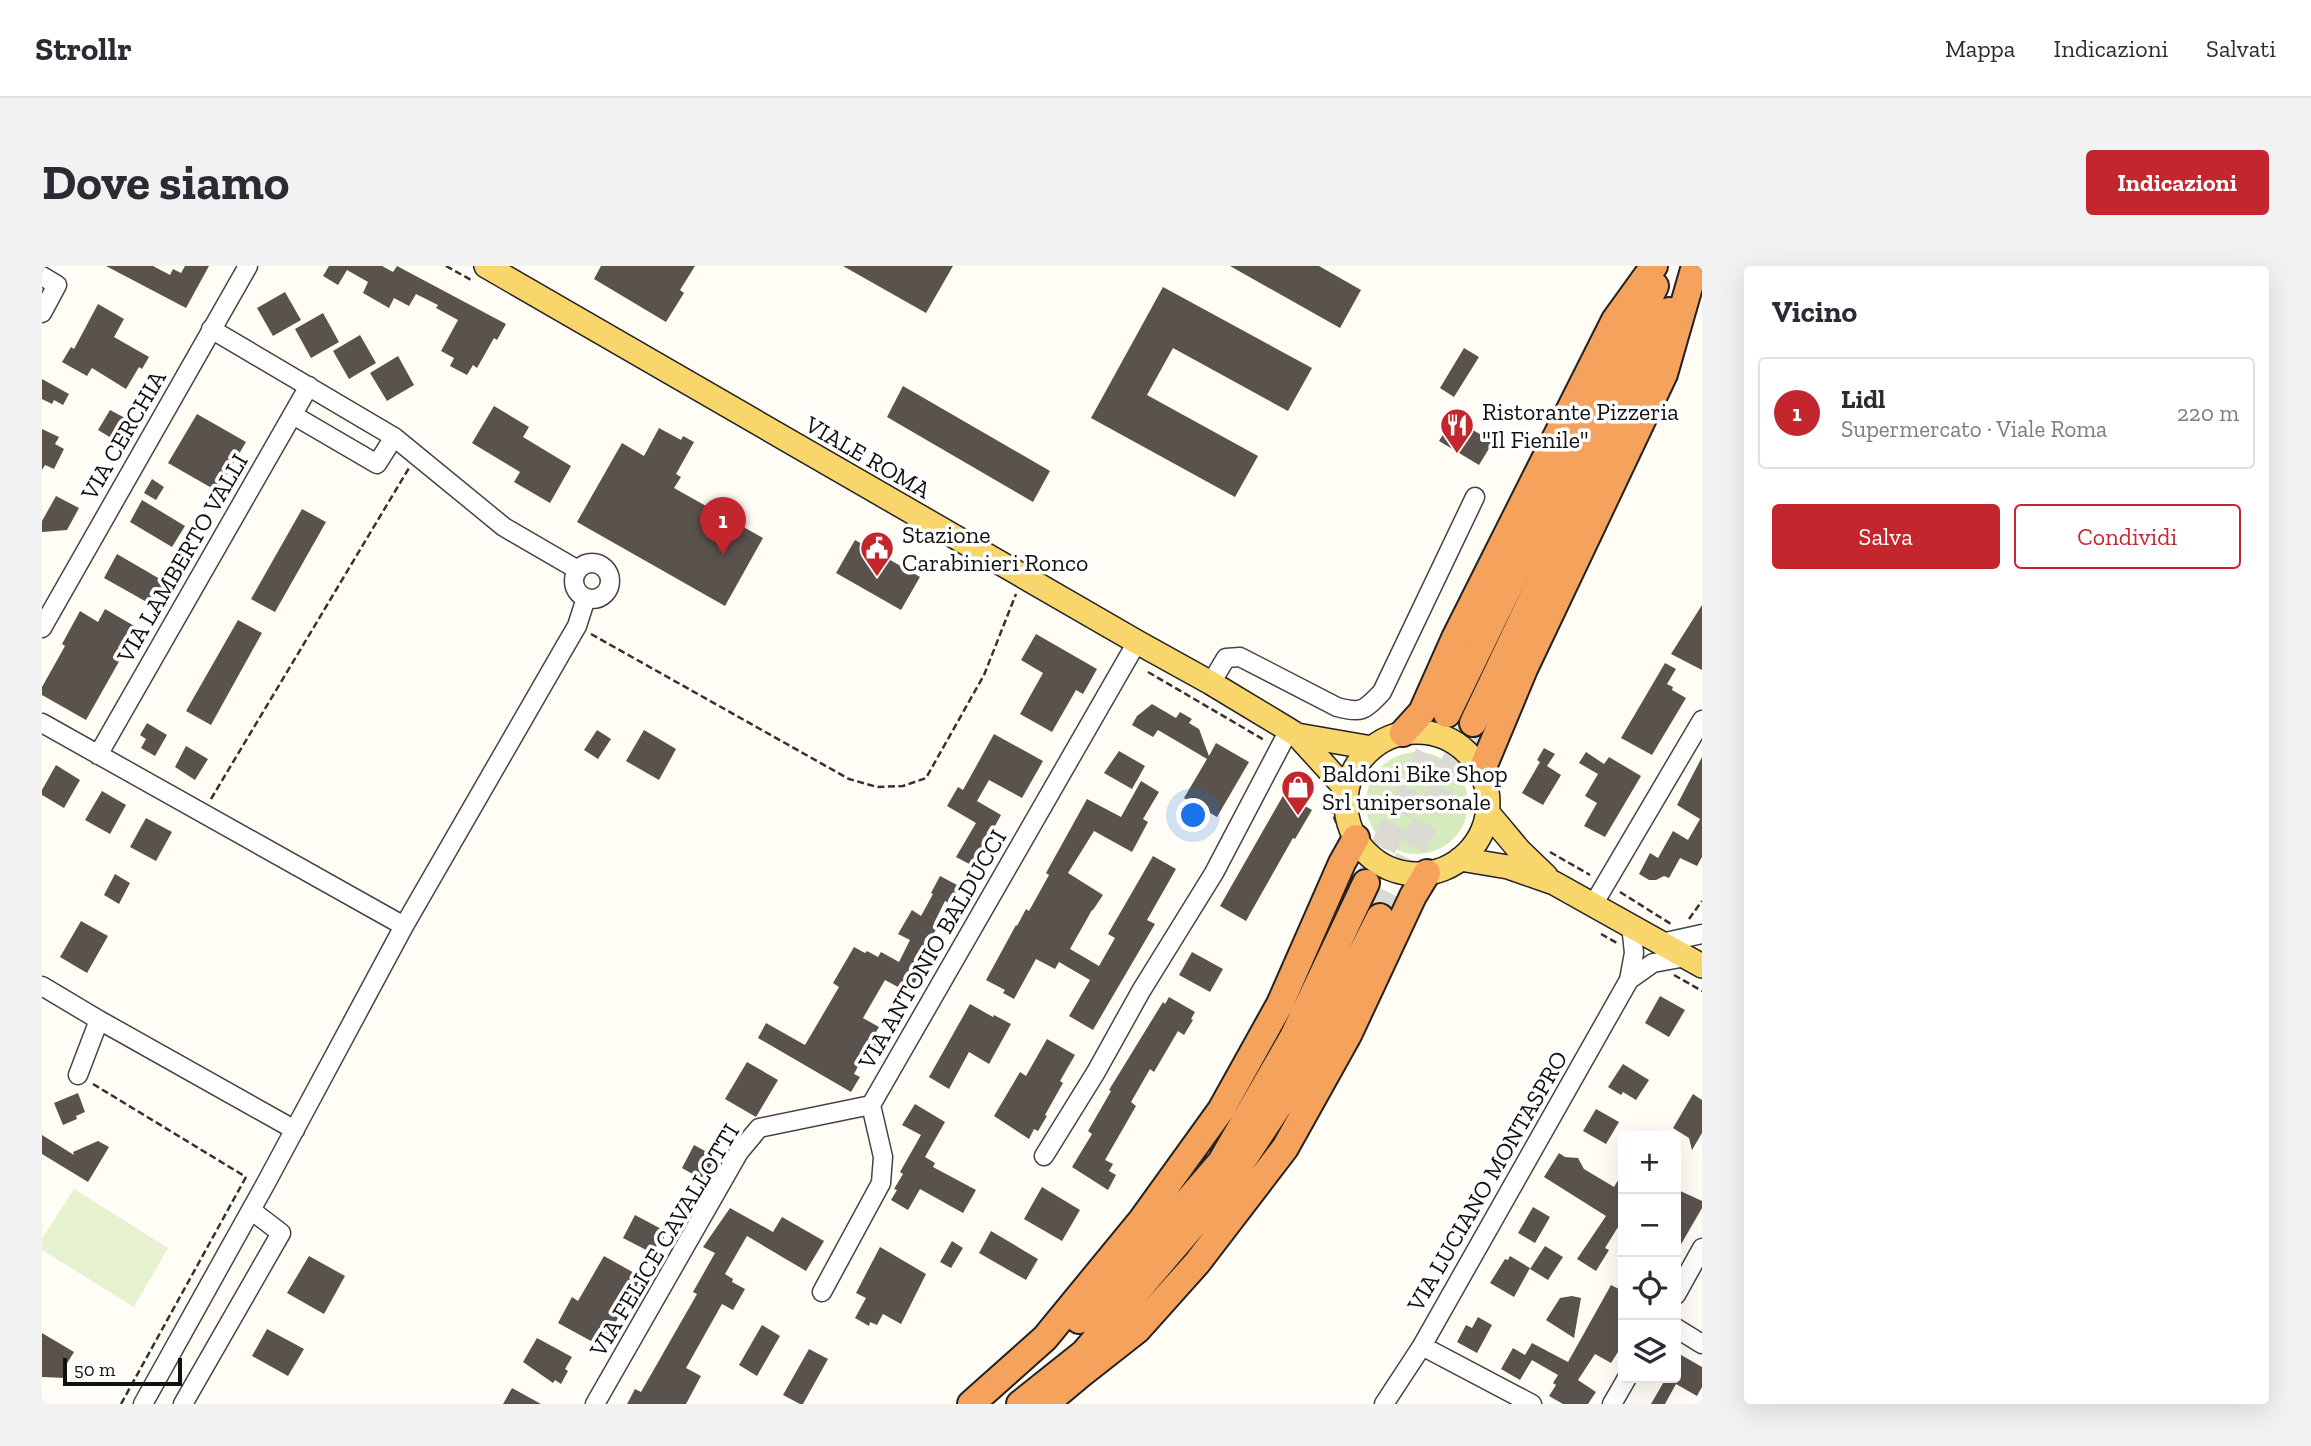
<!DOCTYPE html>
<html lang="it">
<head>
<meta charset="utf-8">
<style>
	:root { --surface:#fff; --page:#f2f2f3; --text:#2b2b33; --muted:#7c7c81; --line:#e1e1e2; --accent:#c4262e }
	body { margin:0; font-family:"Zilla Slab",serif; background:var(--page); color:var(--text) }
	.controls { position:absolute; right:21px; bottom:21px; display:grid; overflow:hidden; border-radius:7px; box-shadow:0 7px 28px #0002 }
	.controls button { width:63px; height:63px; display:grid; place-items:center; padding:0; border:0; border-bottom:2px solid var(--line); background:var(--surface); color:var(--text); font:35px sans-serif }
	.scale { position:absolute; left:21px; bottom:18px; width:119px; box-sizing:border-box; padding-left:7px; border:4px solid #111; border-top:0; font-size:19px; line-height:24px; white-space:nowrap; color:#111; -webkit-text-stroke:5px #fff; paint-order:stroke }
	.you { position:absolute; left:1152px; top:550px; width:24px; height:24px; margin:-18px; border:5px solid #fff; border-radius:50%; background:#1a73e8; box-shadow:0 0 0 10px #1a73e833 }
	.badge { display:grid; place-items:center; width:46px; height:46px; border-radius:50%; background:var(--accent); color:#fff; font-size:23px; font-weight:700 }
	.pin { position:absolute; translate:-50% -58px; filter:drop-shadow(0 2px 4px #0008) }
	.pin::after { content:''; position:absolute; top:37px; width:24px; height:21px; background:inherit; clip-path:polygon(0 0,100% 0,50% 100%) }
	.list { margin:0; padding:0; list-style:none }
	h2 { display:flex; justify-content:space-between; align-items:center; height:91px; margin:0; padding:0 28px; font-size:30px }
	h2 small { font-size:23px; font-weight:400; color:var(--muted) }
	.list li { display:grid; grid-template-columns:46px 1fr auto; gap:21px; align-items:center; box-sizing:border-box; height:112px; margin:0 14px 14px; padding:0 14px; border:2px solid var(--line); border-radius:7px }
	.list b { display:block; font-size:26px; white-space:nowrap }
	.list p { margin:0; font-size:23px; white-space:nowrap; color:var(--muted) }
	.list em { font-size:23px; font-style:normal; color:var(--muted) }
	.actions { display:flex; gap:14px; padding:21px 28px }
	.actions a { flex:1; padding:16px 0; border:2px solid var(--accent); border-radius:7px; text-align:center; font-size:24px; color:var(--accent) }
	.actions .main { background:var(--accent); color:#fff }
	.icon { flex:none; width:38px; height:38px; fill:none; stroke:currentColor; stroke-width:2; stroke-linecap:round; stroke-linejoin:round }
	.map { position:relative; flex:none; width:1660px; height:1138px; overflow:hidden; border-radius:7px }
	header { display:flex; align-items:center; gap:42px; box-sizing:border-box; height:98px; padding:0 35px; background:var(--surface); border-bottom:2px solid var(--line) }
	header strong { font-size:33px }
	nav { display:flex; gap:38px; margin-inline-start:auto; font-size:24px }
	.intro { display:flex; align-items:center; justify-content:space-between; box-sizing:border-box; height:168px; padding:0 42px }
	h1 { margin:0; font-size:49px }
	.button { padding:18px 32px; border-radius:7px; background:var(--accent); color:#fff; font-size:24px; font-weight:700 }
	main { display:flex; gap:42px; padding:0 42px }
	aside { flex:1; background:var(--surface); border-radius:7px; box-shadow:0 7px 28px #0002 }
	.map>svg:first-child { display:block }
	.green { fill:#d5ebbd }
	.pitch { fill:#e6f2cf }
	.building { fill:#5a524d }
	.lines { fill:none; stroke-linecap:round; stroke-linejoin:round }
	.highway-tunnel { stroke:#dbdad3; stroke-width:26; stroke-dasharray:26 13; stroke-linecap:butt }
	.minor-casing { stroke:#444; stroke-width:21 }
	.major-casing { stroke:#222; stroke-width:26 }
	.highway-casing { stroke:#222; stroke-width:30 }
	.path { stroke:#333; stroke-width:2.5; stroke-dasharray:7 3.5; stroke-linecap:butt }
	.minor { stroke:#fff; stroke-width:18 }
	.major { stroke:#f9d66b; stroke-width:23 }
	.highway { stroke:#f5a25d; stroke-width:26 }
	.labels { text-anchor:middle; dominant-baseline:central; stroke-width:7; stroke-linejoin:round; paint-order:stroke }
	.poi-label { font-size:24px; fill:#111; stroke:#fff; text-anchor:start }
	.street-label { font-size:24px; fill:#111; stroke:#fff }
</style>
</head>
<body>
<header>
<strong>Strollr</strong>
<nav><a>Mappa</a><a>Indicazioni</a><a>Salvati</a></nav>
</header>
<div class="intro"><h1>Dove siamo</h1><a class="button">Indicazioni</a></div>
<main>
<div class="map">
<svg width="1660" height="1138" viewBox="0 0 1660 1138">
	<rect width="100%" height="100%" fill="#fffdf5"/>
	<!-- green -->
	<path class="green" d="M1324 537a51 51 0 1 1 102 0a51 51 0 1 1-102 0Z"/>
	<!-- pitch -->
	<path class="pitch" d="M32,923L126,982L92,1041L0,984V973Z"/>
	<!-- building -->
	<path class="building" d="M64,0H111L128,9L131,3L139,7L143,0H167L144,42Z
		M287,0H340L351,6L355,0L464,58L455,74L452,72L435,102L431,99L425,109L408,100L412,92L399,85L416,54L394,42L396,39L374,28L367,40L352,32L347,42L321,27L326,16L305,4L296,19L281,10Z
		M559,0H653L638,24L642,27L624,56L552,13Z
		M801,0H911L884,47Z
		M1188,0H1277L1319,24L1298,62Z
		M1121,21L1270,102L1246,145L1131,82L1105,129L1216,190L1193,231L1049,152Z
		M243,26L259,54L231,70L215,42Z
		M56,38L82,53L72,71L107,91L100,103L97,101L84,123L50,102L45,110L20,96L29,81L32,83Z
		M281,47L297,76L269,92L253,63Z
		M318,69L334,97L307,113L291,85Z
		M1422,82L1437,91L1412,131L1398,122Z
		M356,90L372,119L345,135L328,107Z
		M0,113L27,128L21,139L12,134L10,138L0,133Z
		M861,120L1008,205L991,236L845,151Z
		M452,140L487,161L481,171L529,200L508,237L472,216L478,206L430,177Z
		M68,144L83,152L71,173L56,164Z
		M1415,145L1430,155L1426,161L1451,176L1437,199L1397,175Z
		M155,148L204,176L175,225L126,197Z
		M617,162L639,174L641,170L652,176L634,208L639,211L632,222L721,272L683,340L535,256L580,177L602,190Z
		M0,163L17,171L13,178L22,183L12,203L3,199L0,204Z
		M110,213L122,221L114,234L102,227Z
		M14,230L37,242L25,264L0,266V255Z
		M100,234L143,260L130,281L88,256Z
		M260,243L284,256L233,346L209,333Z
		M813,274L878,311L859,344L794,307Z
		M75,288L123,316L110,339L62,312Z
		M1660,339V404L1629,388Z
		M63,343L94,361L81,384L83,385L44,454L0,429V421L23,380L20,378L38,345L56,356Z
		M196,354L220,367L169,459L144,445Z
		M994,368L1055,403L1041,428L1034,424L1010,466L978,448L1001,407L979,394Z
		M1623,397L1634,403L1625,418L1631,421L1630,424L1644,432L1610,489L1579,472Z
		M1110,438L1134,452L1138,446L1150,453L1147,457L1157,463L1167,490L1174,477L1207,496L1175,551L1142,532L1165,493L1116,464L1111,471L1090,459L1095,450Z
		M105,457L125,469L113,490L99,482L104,473L98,469Z
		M555,464L569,473L556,493L542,484Z
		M602,464L634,483L617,514L584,495Z
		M952,468L1001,495L980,532L947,514L935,535L959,549L931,600L914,591L934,557L905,540L916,521L921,524Z
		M144,480L166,493L153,514L133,501Z
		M1502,482L1513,488L1505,500L1519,509L1501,539L1480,527L1498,496L1495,494Z
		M1077,485L1103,500L1090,523L1062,507Z
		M1544,486L1562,498L1567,491L1599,510L1563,571L1542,560L1555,537L1543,530L1556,508L1537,497Z
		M1660,491V591L1655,600L1638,592L1627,612L1622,610L1614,614H1607L1597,608L1608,587L1616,592L1631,565L1646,574L1658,553L1635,539Z
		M14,499L38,514L22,542L0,529V524Z
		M1099,515L1117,526L1101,553L1106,556L1090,586L1052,565L1026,607L1061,629L1051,644H1050L1028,683L1057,700L1073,672L1066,668L1111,590L1134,603L1105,654L1113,658L1051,764L1027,750L1048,714L1017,696L1013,703L994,693L972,733L961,727L963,724L944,714L974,659L975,660L984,643L987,645L1007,609L1004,607L1045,533L1079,551Z
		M60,525L84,539L68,568L43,554Z
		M1242,528L1270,544L1253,573L1251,572L1204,655L1178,640Z
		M104,552L130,566L114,595L88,581Z
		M73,608L88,617L77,638L62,629Z
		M898,610L919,621L909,638L903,635L892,657L896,660L873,701L879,705L867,727L843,714L821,752L837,761L834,766L843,771L836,784L827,779L812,808L818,811L809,826L716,772L724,757L763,779L797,721L791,717L812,681L823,687L825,685L836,691L839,686L857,696L868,674L856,668L870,644L879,650L891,628L889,627Z
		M39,655L66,670L45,707L18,691Z
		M1150,686L1181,703L1168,726L1137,709Z
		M1618,730L1643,744L1627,771L1603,757Z
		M1127,731L1153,746L1149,753L1151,754L1142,769L1136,765L1112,806L1108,803L1089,836L1094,840L1063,894L1071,898L1067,905L1074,909L1066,924L1030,901L1050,868L1046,865L1069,825L1067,824L1121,736L1123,738Z
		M928,738L951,751L952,749L969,758L947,798L927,786L907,823L887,811Z
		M1005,773L1033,789L1018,815L1021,817L1003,849L1005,850L996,865L992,863L987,873L952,850L978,806L984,810Z
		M705,796L736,814L714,851L683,833Z
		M1581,798L1607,814L1594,834L1581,826L1579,829L1566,821Z
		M36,827L43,846L34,850L35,853L21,859L12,837Z
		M1651,828L1660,834V867L1650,884L1647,872L1631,862Z
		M873,838L903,856L883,891L893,897L891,901L934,924L921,947L878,923L866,944L849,934L855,924L852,923L861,908L858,906L879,869L860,859Z
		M1554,843L1577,856L1564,878L1541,865Z
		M0,869L32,889L31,886L56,875L67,881L46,916L0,888Z
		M652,879L674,891L661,914L640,902Z
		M1517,887L1523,891L1536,892L1542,903L1572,921L1581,906V953L1563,982L1567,984L1554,1005L1535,993L1564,950L1502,911Z
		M1000,921L1038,944L1020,975L982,953Z
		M1634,923L1660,935V942L1634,987Z
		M1491,941L1508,951L1493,977L1476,967Z
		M688,942L731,966L740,951L782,975L764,1005L705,970L683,1008L691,1013L690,1016L703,1023L691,1044L680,1038L644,1102L659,1110L644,1138H585L593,1123L599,1126L655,1028L651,1026L673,987L661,981Z
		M593,949L625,966L617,980L615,979L610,987L581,972Z
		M949,965L996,993L984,1014L937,987Z
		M910,975L921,982L909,1002L898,996Z
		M1503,980L1521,991L1506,1014L1488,1003Z
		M838,981L884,1008L859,1058L841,1048L835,1059L828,1056L827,1060L813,1052L824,1032L814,1027Z
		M267,990L303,1010L282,1048L245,1027Z
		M562,990L603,1013L587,1041L583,1039L560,1081L516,1057L530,1031L536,1035Z
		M1468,990L1488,1002L1472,1031L1448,1017L1463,993L1466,994Z
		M1569,1019L1581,1025V1078L1569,1097L1553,1088L1536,1114L1554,1126L1546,1138H1521L1507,1130L1514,1119L1511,1117L1516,1109L1483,1090L1490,1094L1478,1114L1459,1103L1471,1082L1483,1089L1490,1077L1526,1096Z
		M1530,1030L1539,1032L1532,1072L1504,1054L1518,1032Z
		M1436,1051L1450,1059L1435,1087L1415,1076L1424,1059L1430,1062Z
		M720,1059L738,1070L715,1110L697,1099Z
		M225,1063L262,1083L246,1110L210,1090Z
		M0,1067L32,1086L24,1099V1112L0,1111Z
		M495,1072L530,1091L523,1103L526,1105L519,1118L513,1114L511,1117L481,1096Z
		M767,1083L786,1093L761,1138H758L741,1129Z
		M1634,1086L1660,1101V1121L1655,1130L1634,1118L1623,1138H1609L1624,1112H1634Z
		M470,1122L499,1138H461Z"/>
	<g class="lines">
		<!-- highway-tunnel -->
		<path class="highway-tunnel" d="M1324,617L1405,448
			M1338,651L1431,457"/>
		<!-- minor casing -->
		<g class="minor-casing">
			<path id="minor" d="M0,10L15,19L0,47
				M169,63L352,171L462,261L536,304
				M251,149L335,198L352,171
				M532 315a18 18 0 1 1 36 0a18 18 0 1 1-36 0Z
				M0,362L206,0
				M1169,417L1184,392L1198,391L1295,441C1320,448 1323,444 1340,426L1433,231
				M0,457L362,660L521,384L535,360L544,332
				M56,489L267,120
				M1551,639L1660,454
				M1619,677L1660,668
				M1587,714L1611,697L1644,691
				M0,720L57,754L36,809
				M57,754L253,864
				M1002,890L1054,806L1099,725L1172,607L1247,464
				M780,1026L839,917L841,891L829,839L1095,376
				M1634,1029L1660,982
				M1634,1062L1660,1078
				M1380,1080L1490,1138
				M101,1138L224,917L362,660
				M141,1138L239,967L209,944
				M553,1138L697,886L717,862L829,839
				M1342,1138L1380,1080L1587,714L1592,687L1589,659
				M1570,1138L1585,1112"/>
		</g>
		<!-- major casing -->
		<g class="major-casing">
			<path id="major" d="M444,0L1095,376L1169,417L1247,464L1255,469L1305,524
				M1304 537a71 71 0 1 1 142 0a71 71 0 1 1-142 0Z
				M1255,469L1330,482
				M1446,547L1477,584L1504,610
				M1418,593L1466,601L1512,617L1660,700"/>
		</g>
		<!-- highway casing -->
		<g class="highway-casing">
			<path id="highway" d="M1405,448L1613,20
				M1431,457L1627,45
				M1361,467L1380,446L1413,372L1573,54L1612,0
				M1439,506L1482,403L1622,108L1653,0
				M1037,1054L1094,995L1179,896L1251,771L1324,617
				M929,1138L1003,1072L1099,955L1179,844L1238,738L1300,597L1314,572
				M978,1138L1042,1087L1181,924L1259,806L1338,651
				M1003,1138L1039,1108L1095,1064L1155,997L1243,882L1306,769L1371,630L1385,607"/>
		</g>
		<!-- path -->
		<path class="path" d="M404,0L431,15
			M549,368L807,513L835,521L861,520L884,512L942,409L974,328
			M1106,406L1224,475
			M1284,531L1296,561
			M169,533L367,202
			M1508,586L1548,609
			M1578,626L1629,658
			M1647,653L1660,635
			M1559,668L1575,677
			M1632,709L1660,725
			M51,818L204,911
			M79,1138L204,911"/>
		<!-- minor -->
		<use href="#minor" class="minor"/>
		<!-- major -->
		<use href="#major" class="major"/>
		<!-- highway -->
		<use href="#highway" class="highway"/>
	</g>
	<!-- icons -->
	<defs>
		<g id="restaurant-pin" transform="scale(1.75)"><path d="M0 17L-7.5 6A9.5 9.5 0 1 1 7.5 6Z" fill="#c4262e" stroke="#fff"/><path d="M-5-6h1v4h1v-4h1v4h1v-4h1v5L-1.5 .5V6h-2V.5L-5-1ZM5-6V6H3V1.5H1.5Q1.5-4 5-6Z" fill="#fff"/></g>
		<g id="civic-pin" transform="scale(1.75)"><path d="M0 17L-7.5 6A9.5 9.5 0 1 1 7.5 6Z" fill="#c4262e" stroke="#fff"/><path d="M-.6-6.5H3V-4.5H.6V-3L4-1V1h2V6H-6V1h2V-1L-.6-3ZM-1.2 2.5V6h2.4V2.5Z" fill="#fff"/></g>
		<g id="shop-pin" transform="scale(1.75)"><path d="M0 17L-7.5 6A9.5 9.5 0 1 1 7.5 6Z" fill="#c4262e" stroke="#fff"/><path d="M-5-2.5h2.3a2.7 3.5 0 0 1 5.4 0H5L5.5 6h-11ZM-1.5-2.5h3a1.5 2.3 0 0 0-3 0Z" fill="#fff"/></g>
	</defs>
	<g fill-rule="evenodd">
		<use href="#restaurant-pin" x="1415" y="159"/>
		<use href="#civic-pin" x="835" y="282"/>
		<use href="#shop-pin" x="1256" y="521"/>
	</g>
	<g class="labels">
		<!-- poi labels -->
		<g class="poi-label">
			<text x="1440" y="145">Ristorante Pizzeria<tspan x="1440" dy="28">"Il Fienile"</tspan></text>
			<text x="860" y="268">Stazione<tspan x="860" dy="28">Carabinieri Ronco</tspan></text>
			<text x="1280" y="507">Baldoni Bike Shop<tspan x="1280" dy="28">Srl unipersonale</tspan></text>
		</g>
		<!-- street labels -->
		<g class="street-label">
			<text transform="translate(81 169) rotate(-60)">VIA CERCHIA</text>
			<text transform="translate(826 191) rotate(30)">VIALE ROMA</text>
			<text transform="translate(140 292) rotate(-60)">VIA LAMBERTO VALLI</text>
			<text transform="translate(890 683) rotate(-60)">VIA ANTONIO BALDUCCI</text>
			<text transform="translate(1445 915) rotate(-60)">VIA LUCIANO MONTASPRO</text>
			<text transform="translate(622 974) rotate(-59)">VIA FELICE CAVALLOTTI</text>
		</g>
	</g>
</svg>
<div class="controls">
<button>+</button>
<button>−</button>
<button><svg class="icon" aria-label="locate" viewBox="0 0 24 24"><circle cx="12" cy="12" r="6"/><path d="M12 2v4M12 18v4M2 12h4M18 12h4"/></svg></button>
<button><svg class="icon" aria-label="layers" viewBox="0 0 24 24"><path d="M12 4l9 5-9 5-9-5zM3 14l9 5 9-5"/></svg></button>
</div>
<div class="scale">50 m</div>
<div class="you"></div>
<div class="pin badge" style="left:681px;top:289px">1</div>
</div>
<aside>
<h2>Vicino<small></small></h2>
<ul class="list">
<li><span class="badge">1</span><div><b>Lidl</b><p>Supermercato · Viale Roma</p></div><em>220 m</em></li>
</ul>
<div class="actions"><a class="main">Salva</a><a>Condividi</a></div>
</aside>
</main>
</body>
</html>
